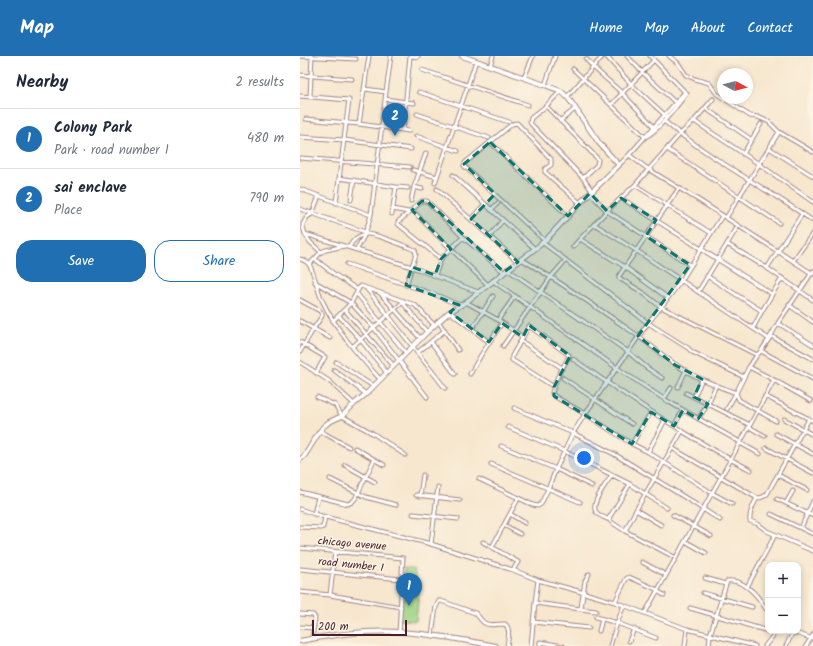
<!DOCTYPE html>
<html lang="en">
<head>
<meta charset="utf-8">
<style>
	:root { --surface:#fff; --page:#f6f6f7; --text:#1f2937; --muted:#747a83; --line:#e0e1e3; --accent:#1f6fb2 }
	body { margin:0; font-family:Kalam,sans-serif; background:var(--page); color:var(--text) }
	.controls { position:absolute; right:12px; bottom:12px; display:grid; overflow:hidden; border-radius:8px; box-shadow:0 2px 6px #0003 }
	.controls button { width:36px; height:36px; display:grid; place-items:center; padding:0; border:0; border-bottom:1px solid var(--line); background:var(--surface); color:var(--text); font:20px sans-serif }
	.compass { position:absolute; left:417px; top:12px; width:36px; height:36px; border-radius:50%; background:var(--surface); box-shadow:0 2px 6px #0003; rotate:97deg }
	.scale { position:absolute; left:12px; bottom:10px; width:95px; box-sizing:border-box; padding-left:4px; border:2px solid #4a1f2b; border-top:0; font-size:11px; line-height:14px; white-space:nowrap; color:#4a1f2b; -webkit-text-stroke:3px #fcf5e5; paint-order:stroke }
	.you { position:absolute; left:284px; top:402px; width:14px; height:14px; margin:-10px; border:3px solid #fff; border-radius:50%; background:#1a73e8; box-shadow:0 0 0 6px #1a73e833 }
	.badge { display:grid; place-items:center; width:26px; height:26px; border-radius:50%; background:var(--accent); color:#fff; font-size:13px; font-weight:700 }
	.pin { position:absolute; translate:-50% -33px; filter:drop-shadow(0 1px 2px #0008) }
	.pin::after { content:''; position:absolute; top:21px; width:14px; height:12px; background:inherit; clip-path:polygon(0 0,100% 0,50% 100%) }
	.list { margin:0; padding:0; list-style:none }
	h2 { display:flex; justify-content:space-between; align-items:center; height:52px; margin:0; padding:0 16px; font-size:17px }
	h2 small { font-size:13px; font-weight:400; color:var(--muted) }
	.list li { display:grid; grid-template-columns:26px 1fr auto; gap:12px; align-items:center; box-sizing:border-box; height:60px; padding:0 16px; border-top:1px solid var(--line) }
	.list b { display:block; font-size:15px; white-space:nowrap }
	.list p { margin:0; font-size:13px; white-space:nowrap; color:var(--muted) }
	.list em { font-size:13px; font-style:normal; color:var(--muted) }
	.actions { display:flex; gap:8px; padding:12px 16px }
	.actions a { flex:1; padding:9px 0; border:1px solid var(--accent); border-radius:16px; text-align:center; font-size:14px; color:var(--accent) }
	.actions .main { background:var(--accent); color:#fff }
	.map { position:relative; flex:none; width:513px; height:590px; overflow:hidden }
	header { display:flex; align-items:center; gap:24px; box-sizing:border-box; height:56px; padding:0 20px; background:var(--accent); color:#fff }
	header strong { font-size:19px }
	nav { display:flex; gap:22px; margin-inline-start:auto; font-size:14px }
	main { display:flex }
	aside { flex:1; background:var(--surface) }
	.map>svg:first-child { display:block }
	.green { fill:#9ed485; stroke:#747a58 }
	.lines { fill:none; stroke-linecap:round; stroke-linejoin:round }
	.street-casing { stroke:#a0837d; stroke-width:5 }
	.secondary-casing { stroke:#a0837d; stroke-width:6 }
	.street { stroke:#fff; stroke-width:3 }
	.secondary { stroke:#fff; stroke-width:4 }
	.marked { fill:#0f766e; fill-opacity:0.2; stroke:#0f766e; stroke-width:3; stroke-dasharray:8 5; stroke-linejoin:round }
	.labels { text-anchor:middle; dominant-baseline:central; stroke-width:3; stroke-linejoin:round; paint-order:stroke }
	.street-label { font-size:11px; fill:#4a1f2b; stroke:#fcf5e5 }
</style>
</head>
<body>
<header>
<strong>Map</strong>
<nav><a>Home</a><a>Map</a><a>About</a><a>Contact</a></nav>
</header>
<main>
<aside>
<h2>Nearby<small>2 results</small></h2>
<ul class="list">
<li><span class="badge">1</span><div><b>Colony Park</b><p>Park · road number 1</p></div><em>480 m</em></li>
<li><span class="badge">2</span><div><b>sai enclave</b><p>Place</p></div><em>790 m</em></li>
</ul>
<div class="actions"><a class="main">Save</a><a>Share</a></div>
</aside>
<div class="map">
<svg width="513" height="590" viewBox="0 0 513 590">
	<rect width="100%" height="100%" fill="#fcf5e5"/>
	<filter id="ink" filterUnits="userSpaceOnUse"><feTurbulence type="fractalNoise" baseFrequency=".025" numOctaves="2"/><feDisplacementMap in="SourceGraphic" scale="8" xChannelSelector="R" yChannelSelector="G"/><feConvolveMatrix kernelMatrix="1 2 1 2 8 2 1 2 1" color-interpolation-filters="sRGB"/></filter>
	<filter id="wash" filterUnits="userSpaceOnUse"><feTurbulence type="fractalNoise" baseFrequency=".012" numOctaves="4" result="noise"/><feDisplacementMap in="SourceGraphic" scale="16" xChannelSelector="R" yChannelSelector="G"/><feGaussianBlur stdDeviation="0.9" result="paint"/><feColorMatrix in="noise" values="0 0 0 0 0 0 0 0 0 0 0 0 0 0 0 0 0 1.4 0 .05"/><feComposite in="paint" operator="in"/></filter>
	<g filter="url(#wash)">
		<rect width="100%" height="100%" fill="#f7e7cf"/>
		<!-- green -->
		<path class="green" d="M104,513L114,514L119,537L116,565L99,564Z"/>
	</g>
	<g filter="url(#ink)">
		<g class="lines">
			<!-- street casing -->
			<g class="street-casing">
				<path id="street" d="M0,0L56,3
					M112,0L118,1
					M306,0L331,28L367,61
					M327,0L342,16L377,48
					M350,0L385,36
					M369,0L378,7L386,19L395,23L409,27L417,38L450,60L458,61L469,66L479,76
					M286,3L293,11L322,37L356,73
					M190,10L193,0
					M273,13L345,81
					M122,14L228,49
					M0,19L52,23
					M224,22L233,0
					M245,29L255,0
					M65,33L86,36
					M119,36L209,66
					M0,40L49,44L36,147
					M10,40L12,0
					M267,41L303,0
					M85,43L114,47
					M311,49L354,4
					M246,50L261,35
					M405,52L452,84
					M117,58L189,82
					M6,63L59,68L109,75
					M260,65L275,53
					M364,65C410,103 464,131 513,165
					M394,65L459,108L513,146
					M59,68L69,0
					M103,74L110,0
					M116,80L158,95
					M0,81L44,84L111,93
					M345,81C357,77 378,48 387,37
					M190,86L268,160
					M469,92L513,120
					M367,93L479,167
					M443,98L461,68
					M329,99L348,113L400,145L513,218
					M0,102L110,111
					M319,109L329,99L385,36L387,37
					M113,114L137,121L135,127
					M153,119L234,192
					M137,121L176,5
					M39,122L96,131L92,158
					M283,122L297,109L298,104L297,102L246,50L231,62L230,66L231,68L283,122L292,135
					M335,129L411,177
					M96,131L108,132
					M114,131L122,133
					M379,132L319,220V222L342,236L361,251L457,299
					M0,133L71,159
					M137,133L218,206
					M290,137L307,155L390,209
					M19,140L12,158L7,161L3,168V171L5,178L112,211L178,236
					M321,142L472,238
					M51,144L54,124
					M111,145L114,131L126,97
					M0,153L65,176
					M93,153L108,156
					M112,154L151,193L188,229
					M191,154L198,147
					M426,162L479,76L513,96
					M171,163L185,148
					M294,168L337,195L469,283
					M5,178L10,186L21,196
					M190,180L203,164
					M163,181L141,203L98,168V166L122,145H127L163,181L204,216
					M245,185L164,110L165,107L212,68L217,67L251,103V109L245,113V116L280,147
					M242,186L348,267L388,292L392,296L444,321
					M427,188L467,212L513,244
					M49,191C53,184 58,179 66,178C75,177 105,190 115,194L116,198L106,229
					M273,191L280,183
					M57,193L65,178L71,159L86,36L91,0
					M0,203C4,204 8,206 10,210C15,220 17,233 22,244C36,274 58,299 80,323
					M15,203L34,218L58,234
					M221,203C259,225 295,250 331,275C346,285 360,298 375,308C393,321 415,329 436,337L427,353
					M493,205L513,177
					M47,208L136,239L159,249
					M9,209L21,196L26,194L44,190
					M467,212L502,158
					M207,213L327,295L347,312L362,322
					M135,219L141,203
					M407,220L462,255
					M193,225L317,312L364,343L383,354L440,386
					M15,226L51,247L74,272L127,341
					M66,232L88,259L145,332
					M398,236L438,170
					M57,238L106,297
					M81,238L120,282
					M368,242L325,211L280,183L307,155L335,129L380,78L394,65L413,43
					M0,244L20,255L22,258V260L14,272L0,296
					M166,246L198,264L223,281
					M103,247L127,276
					M489,249L513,266
					M45,254L93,309
					M150,256L189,286
					M39,260L61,284L87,317
					M198,264L215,240
					M0,265L30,282
					M33,265L51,247L59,232L61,230L115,249L134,269
					M138,265L158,294
					M478,267L513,289
					M453,272L462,255L482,222
					M172,273L193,240
					M471,280L513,303
					M221,285L262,312
					M0,286L25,301L16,317
					M131,286L155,318
					M203,290L251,221L266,204
					M52,291L104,245
					M461,295L513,323
					M117,297L145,274
					M273,303C310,329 348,354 387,378C408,391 429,403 451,414
					M0,306L29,325L54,348
					M36,306L73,330
					M449,311L474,324L511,345
					M34,314L66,338
					M170,318L181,299L202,267
					M263,322L332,368
					M254,331L212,304V300L229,270L269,299C268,304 265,307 263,311C258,319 254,328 252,337L254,340L285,358L332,388L348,396L412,437L432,448
					M378,331L386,314
					M386,337L450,369
					M465,340L513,365
					M17,341L35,349L42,360L74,378L105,399
					M394,341L402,323
					M364,343L371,332
					M214,352L273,377L314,398L381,439L420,464
					M398,363L408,348L416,329
					M484,363L513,379
					M476,365L439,344L436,337L449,311L457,299L461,295L469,283L478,267L513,215
					M374,370L383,354
					M208,371L264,395L330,428L367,452
					M449,371L465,380
					M20,375L49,391
					M476,378L513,398
					M440,387L460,398
					M332,388L340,374L351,356
					M201,390L256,413L292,430
					M55,392L84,409
					M372,392L457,442C462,442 464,441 467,438L509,363
					M466,392L513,417
					M348,396L365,364
					M191,408L280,446
					M45,409L75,426
					M478,419L507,434
					M30,423L66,441L96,449
					M179,423L233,449L238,450L241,448L248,433L256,413L273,377L285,358L348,267L361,251L381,225L422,160
					M0,436L48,448L52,446L55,443L74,404
					M116,439L160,444
					M120,440L123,419
					M457,442C453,449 449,457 450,465L458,468L467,475L513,495
					M477,443L513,460
					M486,447L493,435
					M0,453L14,458L131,488L213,514L238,524L271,533L315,546L387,573L455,590
					M336,454L361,469
					M14,458L18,441
					M113,458L158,463
					M210,458L225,467
					M471,458L513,478
					M373,459L411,480
					M310,464C305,462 299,460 296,456C290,447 307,427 312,419
					M204,469L220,478
					M0,471L21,472L23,471L25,461
					M501,472L513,445
					M325,475L311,466L309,462L330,428
					M385,485L406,497
					M183,486L218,506L213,514
					M131,488L138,431
					M192,491L218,443
					M0,492L103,502C101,527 101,551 99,576
					M376,502L325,475L336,454L382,375
					M342,506L366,519
					M0,513L101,523
					M405,522L425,528
					M447,531L475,479
					M357,535L364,539
					M0,536L30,539L101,551
					M403,537L452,551
					M30,539L35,496
					M315,546L326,523L329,521L358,534
					M235,547L296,555
					M281,552L285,525L289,518
					M390,552L442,567
					M345,557L450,369L474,324
					M0,558L13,559L15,562L12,582
					M296,561L317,567L356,582
					M233,566L289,572
					M444,568L468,575
					M0,571L14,572
					M299,575L302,563
					M490,575L513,583
					M132,579L136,551L139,545H141L175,557C179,560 179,562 182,565C187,571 198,568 205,568C211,573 208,583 207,590
					M329,585L334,573
					M231,590L235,547L238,524
					M240,590V586L263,590
					M310,590L317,567L324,549
					M385,590L387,573
					M409,590L410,579L427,525C445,523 458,540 466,553
					M465,590L475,577L477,575
					M486,590L493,576
					M506,590L511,582L513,579"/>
			</g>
			<!-- secondary casing -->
			<g class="secondary-casing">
				<path id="secondary" d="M0,404L5,399L20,375L24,370L29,366L42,360L54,348L66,338L127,276L148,257L166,246L245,185L280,147L319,109L299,87L269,43L261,35L245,29L162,0
					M0,585C31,579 68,574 100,576C133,578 164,584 196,590"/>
			</g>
			<!-- street -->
			<use href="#street" class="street"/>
			<!-- secondary -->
			<use href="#secondary" class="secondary"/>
		</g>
	</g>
	<!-- marked area -->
	<path class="marked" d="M190,86L268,160L290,137L307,155L321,142L356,164L346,180L390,209L338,280L375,309L402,323L394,341L408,348L398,363L383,354L374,370L351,356L332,388L254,340V331L270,300L229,269L223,281L202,267L189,286L150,256L159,249L106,229L112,211L135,219L141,203L151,193L112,154L122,145H127L204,216L218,206L171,163L195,138L164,108Z"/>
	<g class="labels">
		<!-- street labels -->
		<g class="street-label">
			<text transform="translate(52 488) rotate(5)">chicago avenue</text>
			<text transform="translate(51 509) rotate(6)">road number 1</text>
		</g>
	</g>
</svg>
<div class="controls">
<button>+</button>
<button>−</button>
</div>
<svg class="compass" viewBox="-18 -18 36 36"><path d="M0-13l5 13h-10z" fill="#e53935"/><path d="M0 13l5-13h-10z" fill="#747a83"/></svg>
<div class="scale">200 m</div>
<div class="you"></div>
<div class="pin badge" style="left:109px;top:550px">1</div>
<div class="pin badge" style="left:95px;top:80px">2</div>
</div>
</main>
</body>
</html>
